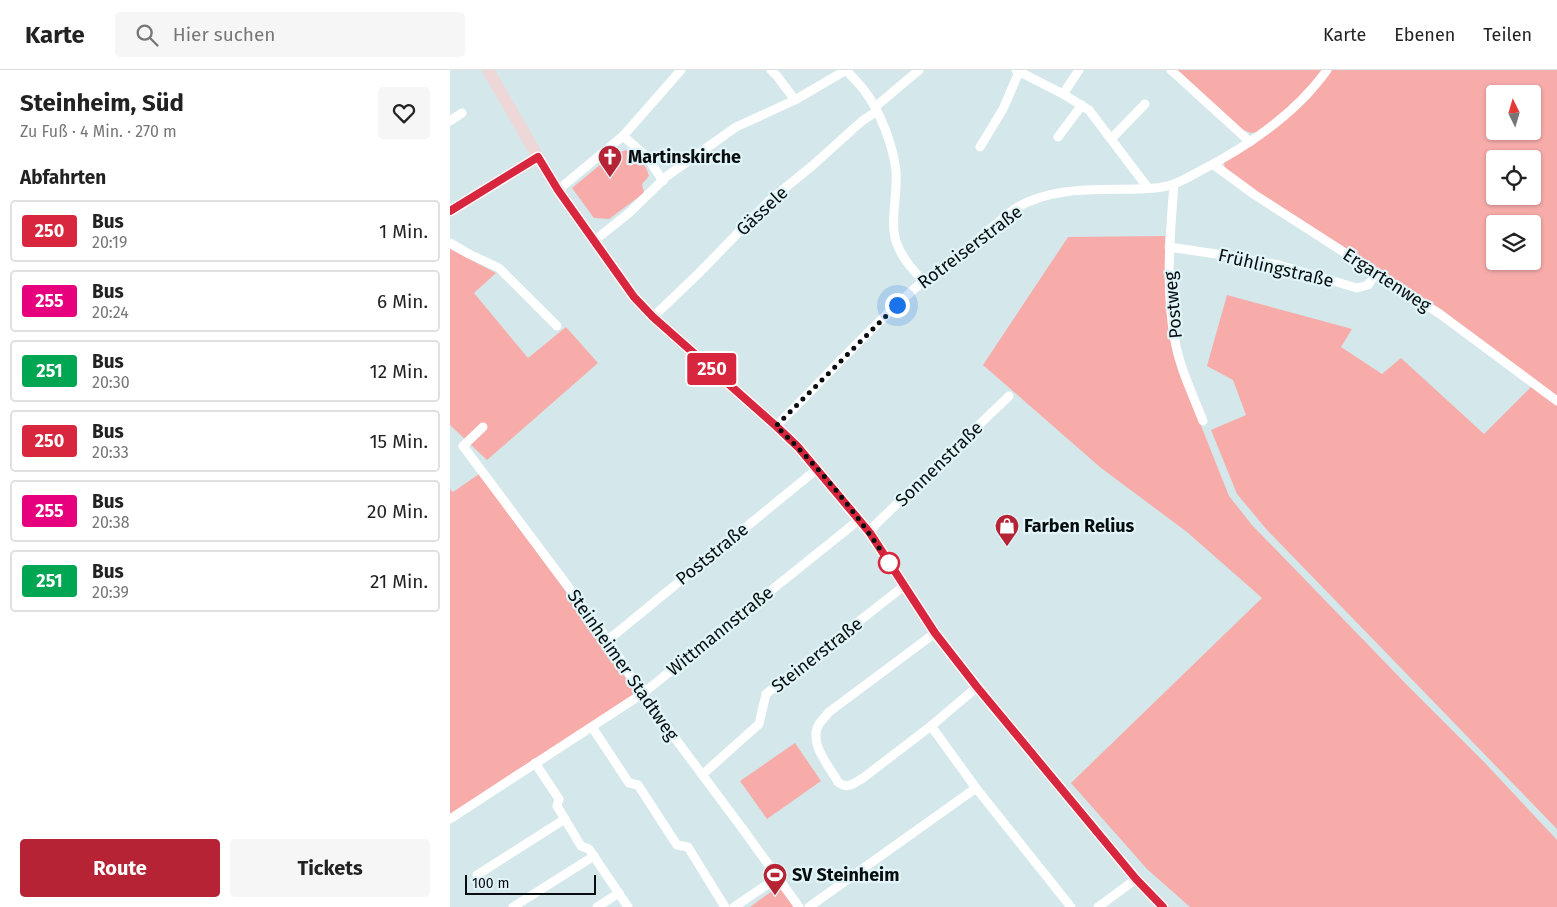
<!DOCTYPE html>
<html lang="de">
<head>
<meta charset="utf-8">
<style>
	:root { --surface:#fff; --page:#f6f6f6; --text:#222; --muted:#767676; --line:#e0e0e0; --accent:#b52335 }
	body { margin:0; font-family:"Fira Sans",sans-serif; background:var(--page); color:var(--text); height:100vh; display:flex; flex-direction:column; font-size:19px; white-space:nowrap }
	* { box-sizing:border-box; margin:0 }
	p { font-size:16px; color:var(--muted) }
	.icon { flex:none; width:28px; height:28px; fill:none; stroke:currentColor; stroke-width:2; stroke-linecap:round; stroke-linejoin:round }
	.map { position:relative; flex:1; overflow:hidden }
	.side { display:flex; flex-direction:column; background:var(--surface); width:450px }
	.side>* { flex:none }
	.badge { padding:0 10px; border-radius:4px; font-size:18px; line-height:32px }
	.needle { width:32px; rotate:355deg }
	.buttons { position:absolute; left:1036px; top:15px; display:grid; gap:10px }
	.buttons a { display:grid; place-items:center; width:55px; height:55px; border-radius:5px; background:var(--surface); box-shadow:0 1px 4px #0004; font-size:25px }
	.scale { position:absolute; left:15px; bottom:12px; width:131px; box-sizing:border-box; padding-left:5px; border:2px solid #080e0f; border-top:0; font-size:14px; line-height:18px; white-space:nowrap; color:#080e0f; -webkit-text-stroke:4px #e1f5f8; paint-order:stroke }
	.you { position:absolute; width:25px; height:25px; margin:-12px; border:4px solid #fff; border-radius:50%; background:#1a73e8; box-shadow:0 0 0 8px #1a73e833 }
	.map>.badge { position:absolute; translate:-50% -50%; box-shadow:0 0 0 2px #fff }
	h2 { padding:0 20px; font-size:19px; line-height:45px }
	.round { display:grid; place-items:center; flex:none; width:52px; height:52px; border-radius:5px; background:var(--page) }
	.summary { display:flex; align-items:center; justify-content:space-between; height:85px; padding:0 20px }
	h1 { font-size:24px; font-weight:700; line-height:38px }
	.cta { display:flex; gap:10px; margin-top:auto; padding:10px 20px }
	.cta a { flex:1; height:58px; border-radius:5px; background:var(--accent); color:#fff; font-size:20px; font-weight:700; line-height:58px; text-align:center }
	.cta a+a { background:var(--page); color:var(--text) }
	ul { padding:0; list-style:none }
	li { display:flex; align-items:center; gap:15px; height:62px; margin:0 10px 8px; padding:0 10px; border:2px solid var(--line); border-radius:5px }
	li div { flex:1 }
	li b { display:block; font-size:19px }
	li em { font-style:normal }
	li .badge { min-width:55px; font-weight:700; text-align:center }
	header { display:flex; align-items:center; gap:30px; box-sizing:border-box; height:70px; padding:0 25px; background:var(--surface); border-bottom:1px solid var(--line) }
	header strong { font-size:24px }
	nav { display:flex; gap:28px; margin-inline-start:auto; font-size:18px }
	.search { width:350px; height:45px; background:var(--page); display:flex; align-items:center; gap:12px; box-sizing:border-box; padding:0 18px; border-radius:5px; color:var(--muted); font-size:19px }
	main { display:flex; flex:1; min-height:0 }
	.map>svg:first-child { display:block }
</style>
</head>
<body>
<header>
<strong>Karte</strong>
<div class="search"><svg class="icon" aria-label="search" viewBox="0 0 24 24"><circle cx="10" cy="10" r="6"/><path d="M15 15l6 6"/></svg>Hier suchen</div>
<nav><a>Karte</a><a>Ebenen</a><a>Teilen</a></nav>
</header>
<main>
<section class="side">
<div class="summary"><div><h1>Steinheim, Süd</h1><p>Zu Fuß · 4 Min. · 270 m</p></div><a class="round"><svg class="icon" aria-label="heart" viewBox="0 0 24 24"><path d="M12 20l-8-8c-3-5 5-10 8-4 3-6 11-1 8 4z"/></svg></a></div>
<h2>Abfahrten</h2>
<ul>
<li><span class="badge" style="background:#d7263d;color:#fff">250</span><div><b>Bus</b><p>20:19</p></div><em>1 Min.</em></li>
<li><span class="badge" style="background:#e6007e;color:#fff">255</span><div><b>Bus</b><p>20:24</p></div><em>6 Min.</em></li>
<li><span class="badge" style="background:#00a651;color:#fff">251</span><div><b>Bus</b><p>20:30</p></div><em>12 Min.</em></li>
<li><span class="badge" style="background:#d7263d;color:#fff">250</span><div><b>Bus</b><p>20:33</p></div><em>15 Min.</em></li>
<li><span class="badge" style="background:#e6007e;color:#fff">255</span><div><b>Bus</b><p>20:38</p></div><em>20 Min.</em></li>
<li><span class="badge" style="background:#00a651;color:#fff">251</span><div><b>Bus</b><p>20:39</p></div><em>21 Min.</em></li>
</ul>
<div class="cta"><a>Route</a><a>Tickets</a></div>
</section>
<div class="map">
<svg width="1107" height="837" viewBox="0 0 1107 837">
	<rect width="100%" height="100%" fill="#d4e7ea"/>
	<!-- green -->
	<g fill="#f7acaa" fill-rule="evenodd">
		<path d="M726 0H874L863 13 830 45 807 62 801 63 791 59Z"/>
		<path d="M882 0H1107V329L809 124 776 100 774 94V92L845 42 860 28ZM1045 24H1082V61H1045ZM1045 89H1082V126H1045ZM1045 154H1082V191H1045Z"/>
		<path d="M176 80C188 86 195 92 199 106L192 114 194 123 159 149 144 148 122 118 162 85Z"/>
		<path d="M715 166 716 219 744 338 779 426 802 455 957 615 1035 693 1107 770V837H740L697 799 621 713 812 528 737 462 651 398 533 295 618 167Z"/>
		<path d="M0 179 46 203 24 223 78 288 116 257 148 293 37 390 0 355Z"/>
		<path d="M777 225 902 259 891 277 932 304 951 288 1034 364 1082 316 1107 334V759L817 460 787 424 761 360 796 345 783 310 757 296Z"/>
		<path d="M29 404 139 553 183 619 184 624 0 745V419L3 422Z"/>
		<path d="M345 673 371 711 317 749 290 711Z"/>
		<path d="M329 816 344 837H300Z"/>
	</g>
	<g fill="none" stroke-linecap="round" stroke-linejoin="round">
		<!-- street -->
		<g stroke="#fff" stroke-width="9">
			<path d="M321 0 327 6 345 30"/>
			<path d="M396 0C402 7 409 13 414 20 430 41 443 75 446 101 448 122 439 156 447 174 452 188 463 200 473 211"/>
			<path d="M566 0 613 24 639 40 698 118"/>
			<path d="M721 0 800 72"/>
			<path d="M613 24 629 0"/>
			<path d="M425 37 469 0"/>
			<path d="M0 51 12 43"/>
			<path d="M173 66 197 87 213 111"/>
			<path d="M608 67 632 35"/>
			<path d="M661 69 695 34"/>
			<path d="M530 77 553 39 569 2"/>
			<path d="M764 95 805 125 990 244 1107 331"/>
			<path d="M724 114C720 166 715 219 725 271 730 299 743 325 753 351"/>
			<path d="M108 120 173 66 231 0"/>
			<path d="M145 170 179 143 217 106 286 57 345 30 396 0"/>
			<path d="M0 173 19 184 49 198 107 256"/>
			<path d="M719 177 773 185 829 195 907 218 918 215 926 203"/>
			<path d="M203 247 249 203 319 131 362 96 412 51 427 41"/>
			<path d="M326 356C375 308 420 257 471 213 477 208 485 206 491 201 512 185 530 166 551 150 556 146 561 141 566 138 608 113 660 122 706 118 722 117 735 109 748 102 797 77 845 45 877 0"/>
			<path d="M33 357 13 376 158 570 192 624 292 758 349 837"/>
			<path d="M420 463 425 455 559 326"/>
			<path d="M485 563 379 642C376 646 372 650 369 654 358 673 379 696 388 712 397 720 404 713 413 708L481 656 527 617"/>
			<path d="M158 570 367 399"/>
			<path d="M481 656 526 718 621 837"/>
			<path d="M142 657 179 713 188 715 227 775 238 777 275 837"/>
			<path d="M85 693 109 729 107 736 131 776 139 779 178 837"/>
			<path d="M252 705 309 654 316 624 454 516"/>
			<path d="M0 749 192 624 410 449"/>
			<path d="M27 805 115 749"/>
			<path d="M63 837 144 786"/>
			<path d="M147 837 169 823"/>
			<path d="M284 837 327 808"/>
			<path d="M359 837 526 718"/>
			<path d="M648 837 686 809"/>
		</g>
		<!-- secondary -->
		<g stroke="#eed7d7" stroke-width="12">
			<path d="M38 0 88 87 108 120 184 227 203 247 326 356 348 377 367 399 420 463 485 563 527 617 686 809 713 837"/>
			<path d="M0 141 88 87"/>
		</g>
	</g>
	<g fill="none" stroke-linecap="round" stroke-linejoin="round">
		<defs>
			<path id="line" d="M0 141 88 87 108 120 184 227 203 247 326 356 348 377 420 463 485 563 527 617 686 809 713 837"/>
		</defs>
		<!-- line casing -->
		<use href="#line" stroke="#fff" stroke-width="11"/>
		<!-- line -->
		<use href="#line" stroke="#d7263d" stroke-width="8"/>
		<!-- walk -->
		<path stroke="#080e0f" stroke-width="5" stroke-dasharray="0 9" d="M439 493C407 443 369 397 326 356L447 235"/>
	</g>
	<!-- icons -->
	<defs>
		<symbol id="church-pin" viewBox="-11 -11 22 30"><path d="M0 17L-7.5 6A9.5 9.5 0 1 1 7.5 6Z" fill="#b52335" stroke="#e1f5f8"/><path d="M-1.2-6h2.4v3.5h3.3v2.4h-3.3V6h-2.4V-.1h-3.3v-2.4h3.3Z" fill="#fff"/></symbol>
		<symbol id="shop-pin" viewBox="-11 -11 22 30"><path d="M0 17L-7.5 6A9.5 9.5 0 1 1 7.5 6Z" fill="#b52335" stroke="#e1f5f8"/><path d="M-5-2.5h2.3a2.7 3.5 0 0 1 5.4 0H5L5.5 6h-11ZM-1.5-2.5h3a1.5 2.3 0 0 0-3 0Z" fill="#fff"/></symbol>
		<symbol id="stadium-pin" viewBox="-11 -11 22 30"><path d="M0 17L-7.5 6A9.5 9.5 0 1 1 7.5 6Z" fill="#b52335" stroke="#e1f5f8"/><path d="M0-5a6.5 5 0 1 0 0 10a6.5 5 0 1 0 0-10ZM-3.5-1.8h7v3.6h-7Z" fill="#fff"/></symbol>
	</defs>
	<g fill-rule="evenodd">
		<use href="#church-pin" x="146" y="73" width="28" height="38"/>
		<use href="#shop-pin" x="543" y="442" width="28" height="38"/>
		<use href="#stadium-pin" x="311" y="791" width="28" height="38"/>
	</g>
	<!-- markers -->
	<circle fill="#fff" stroke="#d7263d" stroke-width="2.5" cx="439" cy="493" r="10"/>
	<g text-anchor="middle" stroke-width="4.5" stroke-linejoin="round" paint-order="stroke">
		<!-- poi labels -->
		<g font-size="18" font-weight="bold" fill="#080e0f" stroke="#e1f5f8" text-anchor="start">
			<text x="178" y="93">Martinskirche</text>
			<text x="574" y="462">Farben Relius</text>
			<text x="342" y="811">SV Steinheim</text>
		</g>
		<!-- street labels -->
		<g font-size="18" fill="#080e0f" stroke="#e1f5f8">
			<text transform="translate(312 141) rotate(-43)" y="6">Gässele</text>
			<text transform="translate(520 177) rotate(-37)" y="6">Rotreiserstraße</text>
			<text transform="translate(826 198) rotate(13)" y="6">Frühlingstraße</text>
			<text transform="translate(937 210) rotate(33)" y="6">Ergartenweg</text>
			<text transform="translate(723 235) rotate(-95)" y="6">Postweg</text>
			<text transform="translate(489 394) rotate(-44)" y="6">Sonnenstraße</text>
			<text transform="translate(262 484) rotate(-39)" y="6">Poststraße</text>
			<text transform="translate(270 561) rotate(-39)" y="6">Wittmannstraße</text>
			<text transform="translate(367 585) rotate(-38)" y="6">Steinerstraße</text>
			<text transform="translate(173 595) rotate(55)" y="6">Steinheimer Stadtweg</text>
		</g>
	</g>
</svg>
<div class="buttons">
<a><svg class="needle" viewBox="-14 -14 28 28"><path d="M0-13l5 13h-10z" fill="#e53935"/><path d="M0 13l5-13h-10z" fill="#767676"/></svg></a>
<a><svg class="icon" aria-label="locate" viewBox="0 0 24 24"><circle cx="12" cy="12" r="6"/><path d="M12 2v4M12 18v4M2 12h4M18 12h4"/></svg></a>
<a><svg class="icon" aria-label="layers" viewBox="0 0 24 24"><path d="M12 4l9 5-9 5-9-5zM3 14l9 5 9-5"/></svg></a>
</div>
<div class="scale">100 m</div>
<div class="you" style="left:447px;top:235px"></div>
<b class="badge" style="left:262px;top:299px;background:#d7263d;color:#fff">250</b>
</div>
</main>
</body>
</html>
